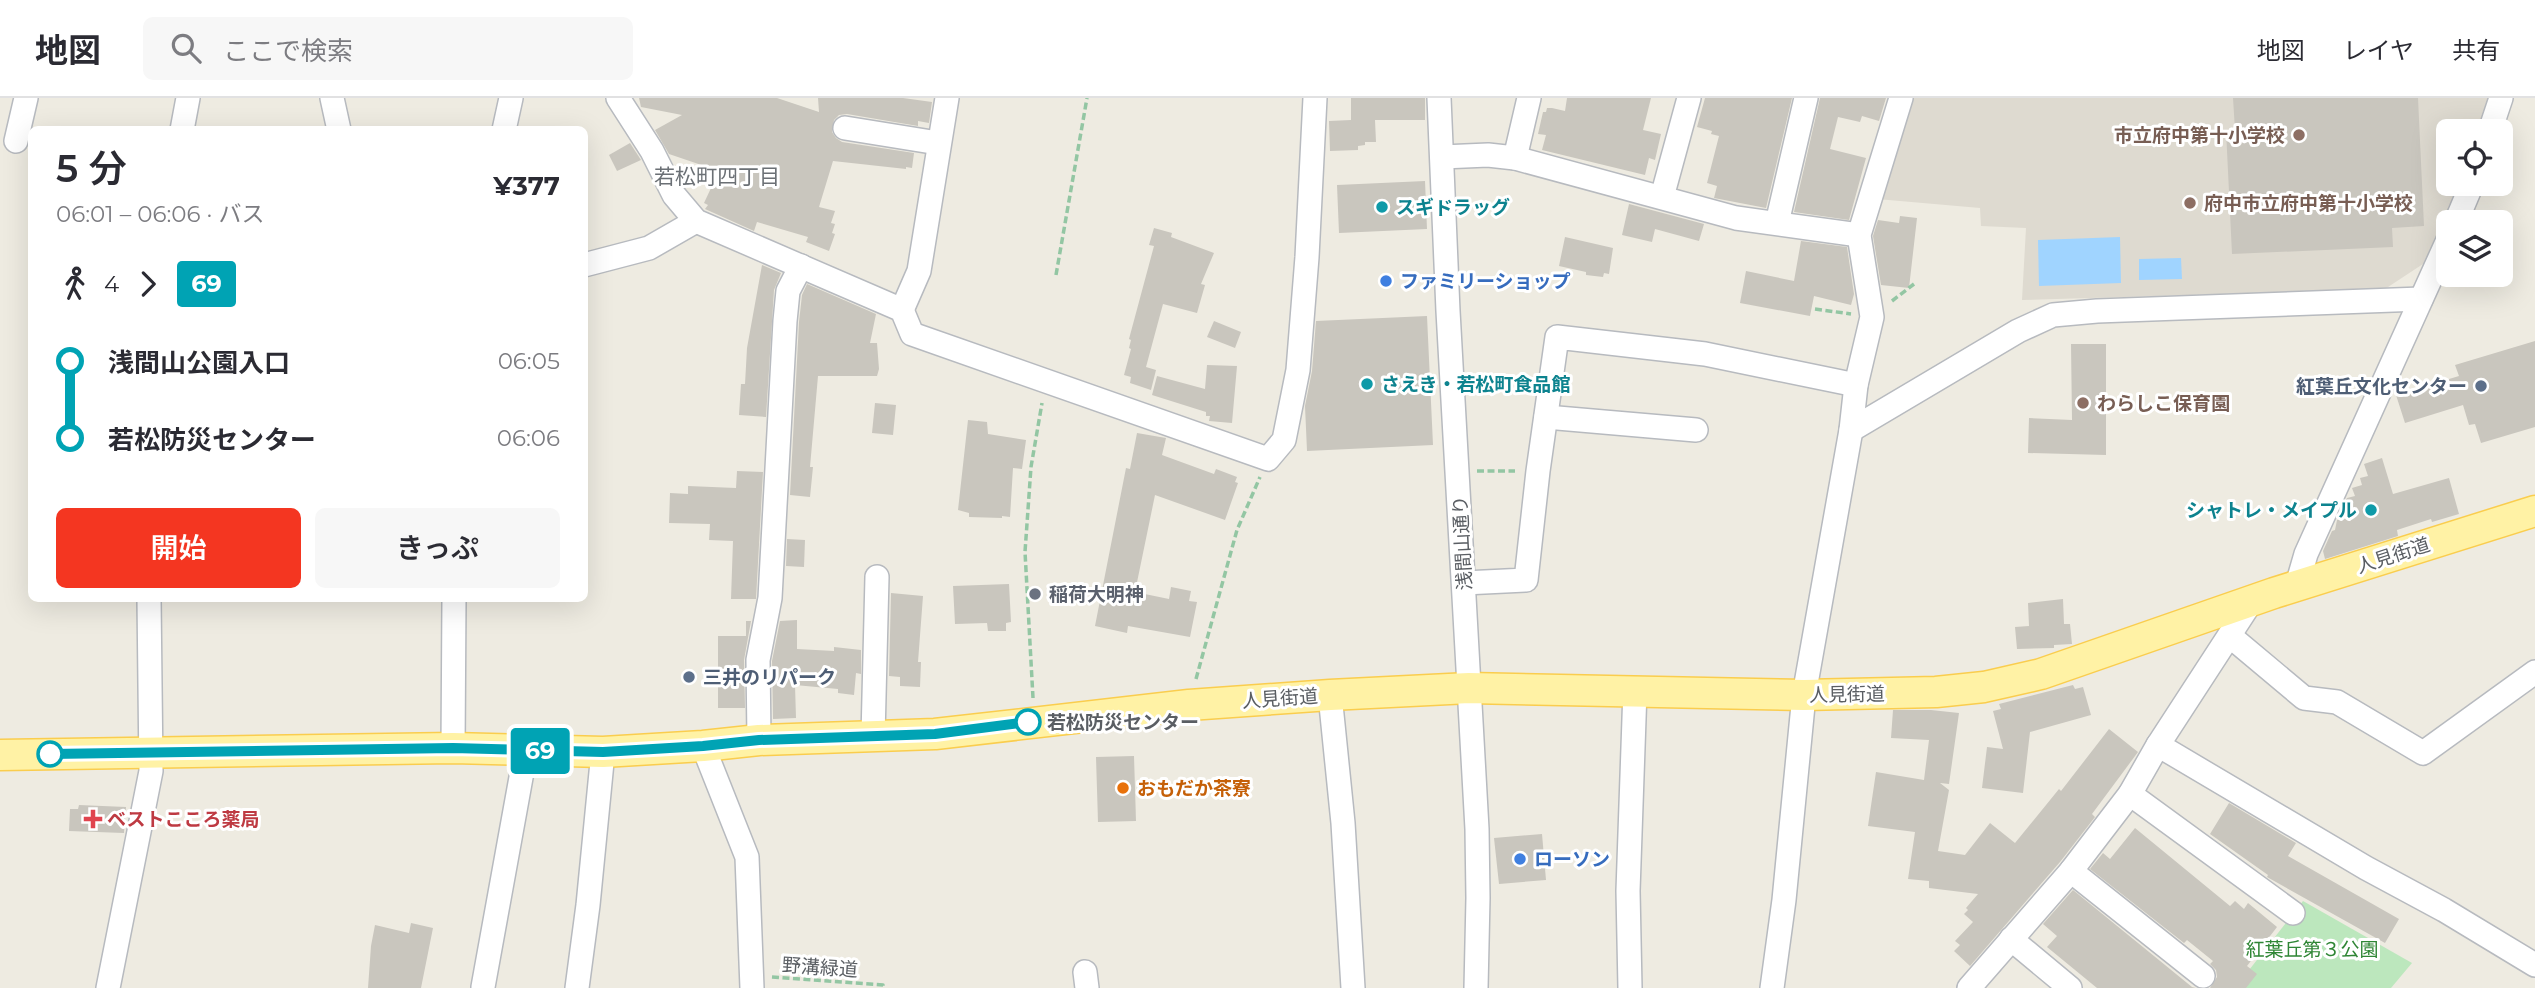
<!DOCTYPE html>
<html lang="ja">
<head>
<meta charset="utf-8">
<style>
	:root { --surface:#fff; --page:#f7f7f7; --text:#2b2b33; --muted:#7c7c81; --line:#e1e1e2; --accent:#f43621 }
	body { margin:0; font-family:Montserrat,"Noto Sans JP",sans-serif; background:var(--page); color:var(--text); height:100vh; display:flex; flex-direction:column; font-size:26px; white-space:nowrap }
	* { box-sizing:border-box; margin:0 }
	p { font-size:23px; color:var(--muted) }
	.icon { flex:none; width:38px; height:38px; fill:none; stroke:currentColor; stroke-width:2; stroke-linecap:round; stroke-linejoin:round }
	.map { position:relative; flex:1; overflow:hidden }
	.details { position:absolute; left:28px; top:28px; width:560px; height:476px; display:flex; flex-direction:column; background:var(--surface); border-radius:10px; box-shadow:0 7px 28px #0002 }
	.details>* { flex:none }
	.badge { padding:0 14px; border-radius:5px; font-size:24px; line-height:46px }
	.fabs { position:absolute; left:2436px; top:21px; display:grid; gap:14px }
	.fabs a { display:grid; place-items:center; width:77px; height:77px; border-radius:10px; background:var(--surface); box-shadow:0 7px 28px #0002; font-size:35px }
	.map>.badge { position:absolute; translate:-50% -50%; box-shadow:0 0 0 4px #fff }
	.legs { display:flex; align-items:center; gap:10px; height:77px; padding:0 28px; font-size:23px }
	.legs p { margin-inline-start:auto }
	.headline { display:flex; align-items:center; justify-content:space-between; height:119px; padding:0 28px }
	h1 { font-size:38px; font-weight:600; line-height:52px }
	.primary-button { display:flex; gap:14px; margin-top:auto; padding:14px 28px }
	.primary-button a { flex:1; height:80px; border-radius:10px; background:var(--accent); color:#fff; font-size:28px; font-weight:600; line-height:80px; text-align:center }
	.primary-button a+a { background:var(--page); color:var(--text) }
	ul { padding:0 28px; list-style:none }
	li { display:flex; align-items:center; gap:24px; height:77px; font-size:26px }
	li i { display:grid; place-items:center; width:10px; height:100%; margin:0 9px; background:currentColor }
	li i::after { content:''; width:18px; height:18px; margin:-9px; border:5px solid; border-radius:50%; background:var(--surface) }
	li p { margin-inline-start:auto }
	li:first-child i { background:linear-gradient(#0000 50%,currentColor 0) }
	li:last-child i { background:linear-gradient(currentColor 50%,#0000 0) }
	header { display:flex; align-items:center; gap:42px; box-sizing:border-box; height:98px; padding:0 35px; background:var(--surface); border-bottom:2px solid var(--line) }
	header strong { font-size:33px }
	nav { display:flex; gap:38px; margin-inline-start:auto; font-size:24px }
	.search { width:490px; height:63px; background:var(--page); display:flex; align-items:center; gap:18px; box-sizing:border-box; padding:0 24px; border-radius:10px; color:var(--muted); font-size:26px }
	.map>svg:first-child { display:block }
</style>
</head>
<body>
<header>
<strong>地図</strong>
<div class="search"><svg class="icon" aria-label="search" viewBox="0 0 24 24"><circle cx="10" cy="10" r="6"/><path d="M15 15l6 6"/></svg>ここで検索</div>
<nav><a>地図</a><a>レイヤ</a><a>共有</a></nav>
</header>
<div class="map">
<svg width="2535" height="890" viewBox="0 0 2535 890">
	<rect width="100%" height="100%" fill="#eeebe1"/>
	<!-- education -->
	<path fill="#dedad0" d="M1909 0H2490L2478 33H2448V86H2460L2426 164 2385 191 2022 202 2026 130 1981 128 1980 110 1877 101Z"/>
	<!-- green -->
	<path fill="#bce7bd" d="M2303 803 2412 865 2391 890H2235Z"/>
	<!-- water -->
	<g fill="#a0d4ff">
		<path d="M2120 139 2121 185 2039 188 2038 142Z"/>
		<path d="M2181 160 2182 181 2139 182V161Z"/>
	</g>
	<!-- building -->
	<g fill="#c9c6be">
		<path d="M639 0H777L819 14 818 0H903L932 4 929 25 918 23V28L847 16 839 17 834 22 832 34 836 40 842 44 914 55 912 70 906 69V71L833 63 819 109 835 113 831 125 835 126 832 135 835 136 829 153 806 144 808 139 757 124 754 133 705 111 708 107 704 105 719 73 669 56 655 32 682 17 641 9Z"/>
		<path d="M1351 0H1425V22H1375L1376 44H1365V47L1358 48V52L1330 53 1329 23 1351 22Z"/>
		<path d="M1567 0H1651L1643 32 1661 36 1655 62 1649 60 1645 77 1542 52 1546 37 1538 36 1543 14H1546L1547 10H1552L1565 13Z"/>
		<path d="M1705 0H1792L1766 110 1714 100 1717 88 1707 85 1719 38 1711 36 1712 33 1697 29Z"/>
		<path d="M1820 0H1886L1879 23 1862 18 1860 24 1838 19 1830 51 1866 60 1849 122 1794 114Z"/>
		<path d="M2233 0H2418L2424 128 2392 130 2393 149 2232 156 2226 32H2235Z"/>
		<path d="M630 45 641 62 617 73 609 57Z"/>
		<path d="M1425 83 1427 131 1339 135 1337 87Z"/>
		<path d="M1629 106 1704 126 1699 143 1655 131 1652 144 1622 137Z"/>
		<path d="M1900 118 1917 120 1909 190 1881 187 1873 138 1878 122 1899 125Z"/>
		<path d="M1154 130 1172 135 1171 139 1214 155 1201 186 1205 187 1197 215 1163 206 1146 269 1156 272 1151 292 1130 285 1131 279 1124 277 1131 251 1129 250 1131 242 1129 241 1154 148 1149 147Z"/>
		<path d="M1565 139 1613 150 1609 176 1604 175 1603 179 1586 177V174L1559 168Z"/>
		<path d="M1801 143 1847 149 1854 196 1851 207 1814 198 1810 218 1740 205 1746 173 1794 183Z"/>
		<path d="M762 167 781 175 774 192 766 319 739 317 741 286H745L747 250Z"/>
		<path d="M807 186 876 216 870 245H877L879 271 877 278H818L810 369H813L810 399 790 397 799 224 802 197Z"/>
		<path d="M1427 218 1433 347 1307 353 1305 308 1312 273 1316 223Z"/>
		<path d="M1214 223 1241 234 1235 250 1207 239Z"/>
		<path d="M2535 243V329L2481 345 2475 326 2469 327 2463 307 2405 325 2396 297 2459 278 2455 267Z"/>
		<path d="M2071 246H2106V357L2028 355 2029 320 2072 322Z"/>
		<path d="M1207 267 1237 268 1232 325 1209 323 1210 318H1206V314L1152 297 1157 278 1205 291Z"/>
		<path d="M875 305 896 307 893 337 872 335Z"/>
		<path d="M968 322 987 324 988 336 1026 342 1022 371 1013 370 1010 419 1002 418V420L969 419V415L958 412Z"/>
		<path d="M1137 335 1166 340 1162 357 1214 376 1216 371 1237 379 1235 384 1238 385 1225 422 1155 397 1135 494 1169 501 1171 489 1191 493 1189 503 1197 504 1190 539 1128 528 1127 535 1095 528 1126 370 1130 371Z"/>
		<path d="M2382 360 2393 396 2449 380 2459 416 2432 424 2431 421 2397 432 2398 438 2325 461 2323 453 2332 433 2335 432 2337 422 2342 421 2341 413 2346 411 2344 405 2347 400 2355 398 2352 390 2362 387 2360 380 2368 378 2364 366Z"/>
		<path d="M737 373 763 374 756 501H731L733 443 709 442 710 426 669 425 670 395 688 396V388L736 390Z"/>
		<path d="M787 441 805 442 804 469 786 468Z"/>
		<path d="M1009 486 1011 524 1006 525V533H988L987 525 955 526 953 488Z"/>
		<path d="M891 495 923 498 918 564H921L920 589 900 588V579L889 578Z"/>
		<path d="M2063 501 2064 526H2070L2072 546 2054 547V550L2017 551 2015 529 2029 528 2028 505Z"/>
		<path d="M797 522V551L834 553V549L861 552V576L856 575 854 597 838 595V591L795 587 796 620 773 621 772 563 780 523Z"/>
		<path d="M746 523H751L744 562 745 610H718V538H746Z"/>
		<path d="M2073 587 2075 591 2083 589 2091 617 2030 634 2023 695 1982 690 1987 649 2003 651 1993 613 2001 611 1999 606Z"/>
		<path d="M1893 612H1931L1959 615 1949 686 1940 685 1949 692 1938 753 1965 757 1990 725 2015 745 2059 691 2061 693 2109 631 2138 654 2092 716 2095 719 2060 764 1970 868 1954 853 1960 847 1955 843 1973 824 1964 816 1968 812 1966 810 1978 796 1929 790V783L1908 781 1915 734 1868 728 1876 674 1924 682 1929 642 1891 640Z"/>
		<path d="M1134 658 1136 723 1098 724 1096 659Z"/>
		<path d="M2229 705 2296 745 2288 758 2399 821 2385 845 2267 779 2268 777 2210 736Z"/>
		<path d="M79 707 126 709 124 735 69 733 70 711H78Z"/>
		<path d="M2135 730 2230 808 2235 803 2244 811 2248 805 2277 829 2247 868 2257 876 2246 890H2210L2217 879 2216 872 2210 866 2213 863 2187 842 2184 845 2090 771 2103 755 2110 761Z"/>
		<path d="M1542 736 1546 782 1499 786 1494 740Z"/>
		<path d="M2073 792 2192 889 2196 890H2097L2047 849 2057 838 2043 826Z"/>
		<path d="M411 825 433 830 421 890H368L371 848 375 827 409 835Z"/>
	</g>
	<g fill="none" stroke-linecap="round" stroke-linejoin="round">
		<defs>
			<g id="minor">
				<path d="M332 0 339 32"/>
				<path d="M618 0 652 53 674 97 696 123 902 212 912 236 1268 361 1284 342 1298 272 1307 159 1315 0"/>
				<path d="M1439 0 1448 213 1477 731 1478 800 1476 890"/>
				<path d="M845 30 938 45"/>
				<path d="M182 32 188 0"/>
				<path d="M504 32 511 0"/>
				<path d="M2490 33 2501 0"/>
				<path d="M16 43 26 0"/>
				<path d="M1442 59 1488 57 1515 60 1736 120 1859 137"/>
				<path d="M1515 60 1529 0"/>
				<path d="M1662 99 1689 0"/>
				<path d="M2456 124 2472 86"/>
				<path d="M1777 125 1806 0"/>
				<path d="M584 167 649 150 696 123"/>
				<path d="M902 212 919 173 947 0"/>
				<path d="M1546 319 1696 332"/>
				<path d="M1851 332 2018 233 2053 217 2097 213 2421 201"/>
				<path d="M1464 485 1526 482 1538 373 1557 239 1705 256 1856 287"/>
				<path d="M2297 487 2306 456 2448 142"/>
				<path d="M2230 538 2304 600 2337 604 2423 655 2535 574"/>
				<path d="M1330 597 1343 725 1353 890"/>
				<path d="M873 638 877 479"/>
				<path d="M759 642 758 562 770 500 785 223 788 193 801 168"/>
				<path d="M2158 647 2366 770 2444 812 2535 867"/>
				<path d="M703 648 747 759 752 890"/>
				<path d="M453 650 454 500"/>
				<path d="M2130 696 2293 815"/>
				<path d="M2071 773 2203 878"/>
				<path d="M2011 841 2070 890"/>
				<path d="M1085 874 1087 890"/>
				<path d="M483 889 526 652"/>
				<path d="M108 890 151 673 149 500"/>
				<path d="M577 890 588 807 603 654"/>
				<path d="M1630 890 1628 793 1635 592"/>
				<path d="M1772 890 1784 802 1804 597 1851 332 1856 287 1872 219 1859 137 1901 0"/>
				<path d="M1969 890 2071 773 2130 696 2158 647 2251 504"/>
			</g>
			<path id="major" d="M0 657 453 650 603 654 703 648 759 642 935 636 1189 607 1330 597 1469 590 1804 597 1936 594 1984 589 2041 576 2274 495 2535 413"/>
		</defs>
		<!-- minor casing -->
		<use href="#minor" stroke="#b7babf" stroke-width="26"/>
		<!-- major casing -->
		<use href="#major" stroke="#facd4e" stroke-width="33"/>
		<!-- path -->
		<g stroke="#93c6a3" stroke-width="3.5" stroke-dasharray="7 3.5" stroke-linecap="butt">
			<path d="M1056 177 1087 0"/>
			<path d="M1892 203 1914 186"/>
			<path d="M1815 211 1851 216"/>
			<path d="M1477 373H1515"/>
			<path d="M1196 581 1237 432 1260 379"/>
			<path d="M1033 600 1025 454 1031 369 1042 305"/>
			<path d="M772 879 883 887V890"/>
		</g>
		<!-- minor -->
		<use href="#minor" stroke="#fff" stroke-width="23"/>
		<!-- major -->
		<use href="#major" stroke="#fff2a5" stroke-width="30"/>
	</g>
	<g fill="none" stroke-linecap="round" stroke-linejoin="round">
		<defs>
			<path id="line-1" d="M50 656 453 650 603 654 703 648 759 642 935 636 1028 624"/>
		</defs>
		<!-- line-1 casing -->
		<use href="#line-1" stroke="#fff" stroke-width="16"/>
		<!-- line-1 -->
		<use href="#line-1" stroke="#00a3b4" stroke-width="10"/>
	</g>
	<!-- markers -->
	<g fill="#8d6e63" stroke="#fff" stroke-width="2.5">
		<circle cx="2299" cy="37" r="7"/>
		<circle cx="2190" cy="105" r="7"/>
		<circle cx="2083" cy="305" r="7"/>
	</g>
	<g fill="#0f9aa8" stroke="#fff" stroke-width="2.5">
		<circle cx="1382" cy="109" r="7"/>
		<circle cx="1367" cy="286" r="7"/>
		<circle cx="2371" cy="412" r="7"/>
	</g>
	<g fill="#3f7fe0" stroke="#fff" stroke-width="2.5">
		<circle cx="1386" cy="183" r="7"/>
		<circle cx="1520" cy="761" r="7"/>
	</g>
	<g fill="#5c6f8a" stroke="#fff" stroke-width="2.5">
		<circle cx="2481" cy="288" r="7"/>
		<circle cx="689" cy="579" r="7"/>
	</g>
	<circle fill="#6b7280" stroke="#fff" stroke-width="2.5" cx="1035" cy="496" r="7"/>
	<g fill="#fff" stroke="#00a3b4" stroke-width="3.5">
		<circle cx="1028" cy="624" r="12"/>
		<circle cx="50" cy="656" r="12"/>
	</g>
	<circle fill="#e8710a" stroke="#fff" stroke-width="2.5" cx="1123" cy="690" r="7"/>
	<path fill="#e0444e" stroke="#fff" stroke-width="2.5" d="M89.5 710.5h7v7h7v7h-7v7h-7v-7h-7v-7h7z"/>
	<g text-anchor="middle" stroke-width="6" stroke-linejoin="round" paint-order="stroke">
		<!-- education labels -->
		<g font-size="19" font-weight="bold" fill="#785e54" stroke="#fff" text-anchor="start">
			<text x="2285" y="44" text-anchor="end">市立府中第十小学校</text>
			<text x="2204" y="112">府中市立府中第十小学校</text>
			<text x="2097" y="312">わらしこ保育園</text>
		</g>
		<!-- culture labels -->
		<g font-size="19" font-weight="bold" fill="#0d838f" stroke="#fff" text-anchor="start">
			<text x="1396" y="116">スギドラッグ</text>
			<text x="1381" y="293">さえき・若松町食品館</text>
			<text x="2357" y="419" text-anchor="end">シャトレ・メイプル</text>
		</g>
		<!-- shop labels -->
		<g font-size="19" font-weight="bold" fill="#366cbe" stroke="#fff" text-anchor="start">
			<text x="1400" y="190">ファミリーショップ</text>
			<text x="1534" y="768">ローソン</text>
		</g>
		<!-- service labels -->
		<g font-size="19" font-weight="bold" fill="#4e5e75" stroke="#fff" text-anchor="end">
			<text x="2467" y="295">紅葉丘文化センター</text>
			<text x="703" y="586" text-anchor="start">三井のリパーク</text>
		</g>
		<!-- street labels -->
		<g font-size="19" fill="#5a5e63" stroke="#fff">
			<text transform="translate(1462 445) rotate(-93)" y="7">浅間山通り</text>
			<text transform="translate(2393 457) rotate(-18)" y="7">人見街道</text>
			<text transform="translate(1847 596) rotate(-1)" y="7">人見街道</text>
			<text transform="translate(1280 600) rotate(-4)" y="7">人見街道</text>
			<text transform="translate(820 869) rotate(4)" y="7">野溝緑道</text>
		</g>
		<!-- worship labels -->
		<g font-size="19" font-weight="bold" fill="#5b616d" stroke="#fff" text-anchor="start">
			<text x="1049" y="503">稲荷大明神</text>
		</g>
		<!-- stop labels -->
		<g font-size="19" font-weight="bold" fill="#5a5e63" stroke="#fff" text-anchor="start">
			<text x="1047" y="631">若松防災センター</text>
		</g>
		<!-- food labels -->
		<g font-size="19" font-weight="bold" fill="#c56008" stroke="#fff" text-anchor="start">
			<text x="1137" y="697">おもだか茶寮</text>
		</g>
		<!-- health labels -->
		<g font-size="19" font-weight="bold" fill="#be3a42" stroke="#fff" text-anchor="start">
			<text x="107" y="728">ベストこころ薬局</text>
		</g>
		<!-- park labels -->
		<g font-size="19" fill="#2f8635" stroke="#fff">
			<text x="2312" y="858">紅葉丘第３公園</text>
		</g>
		<!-- neighbourhood labels -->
		<g font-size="21" fill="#6b7075" stroke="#fff">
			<text x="717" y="86">若松町四丁目</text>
		</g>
	</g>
</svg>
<div class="fabs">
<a><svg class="icon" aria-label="locate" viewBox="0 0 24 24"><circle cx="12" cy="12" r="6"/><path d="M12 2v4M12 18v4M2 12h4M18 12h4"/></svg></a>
<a><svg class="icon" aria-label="layers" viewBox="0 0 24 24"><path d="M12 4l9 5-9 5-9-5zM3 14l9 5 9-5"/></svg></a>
</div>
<b class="badge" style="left:540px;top:653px;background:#00a3b4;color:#fff">69</b>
<section class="details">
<div class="headline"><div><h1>5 分</h1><p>06:01 – 06:06 · バス</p></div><b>¥377</b></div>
<div class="legs"><svg class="icon" aria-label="walk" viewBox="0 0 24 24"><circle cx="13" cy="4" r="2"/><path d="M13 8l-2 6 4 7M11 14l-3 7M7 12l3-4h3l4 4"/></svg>4<svg class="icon" aria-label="forward" viewBox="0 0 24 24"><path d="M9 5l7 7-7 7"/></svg><b class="badge" style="background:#00a3b4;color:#fff">69</b></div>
<ul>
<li><i style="color:#00a3b4"></i><b>浅間山公園入口</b><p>06:05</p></li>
<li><i style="color:#00a3b4"></i><b>若松防災センター</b><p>06:06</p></li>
</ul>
<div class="primary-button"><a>開始</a><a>きっぷ</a></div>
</section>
</div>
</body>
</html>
